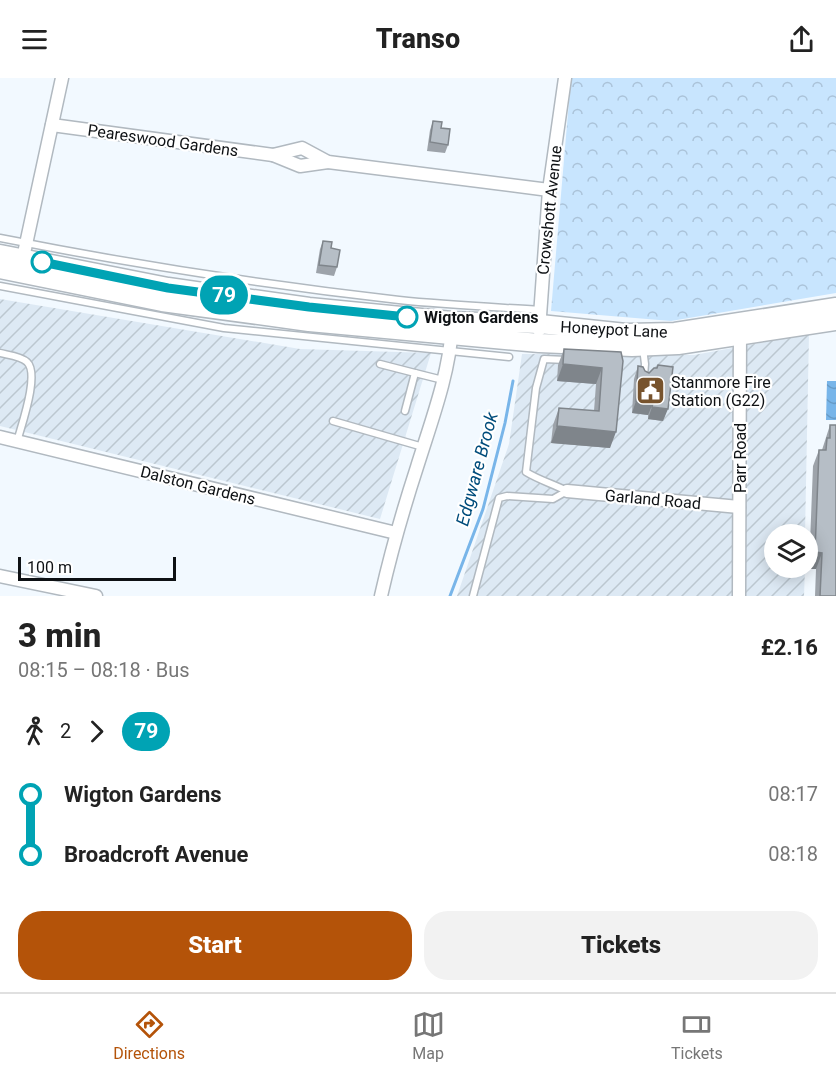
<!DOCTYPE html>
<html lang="en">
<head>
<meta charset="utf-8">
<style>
	:root { --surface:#fff; --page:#f2f2f2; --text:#222; --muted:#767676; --line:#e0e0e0; --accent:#b45309 }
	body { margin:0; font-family:Roboto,sans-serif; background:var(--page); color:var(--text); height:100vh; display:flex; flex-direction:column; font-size:22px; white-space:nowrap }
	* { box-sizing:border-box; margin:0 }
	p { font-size:20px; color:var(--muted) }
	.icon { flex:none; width:33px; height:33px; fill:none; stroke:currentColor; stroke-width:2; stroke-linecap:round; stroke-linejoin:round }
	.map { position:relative; height:518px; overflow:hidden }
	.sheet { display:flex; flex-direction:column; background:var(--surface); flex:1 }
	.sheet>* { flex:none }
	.badge { padding:0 12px; border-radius:20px; font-size:21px; line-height:39px }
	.buttons { position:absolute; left:764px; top:446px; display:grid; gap:12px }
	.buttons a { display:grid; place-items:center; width:54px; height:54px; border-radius:50%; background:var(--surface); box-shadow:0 3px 15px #0003; font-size:30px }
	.scale { position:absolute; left:18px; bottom:15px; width:158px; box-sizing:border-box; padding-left:6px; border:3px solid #0e1114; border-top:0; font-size:16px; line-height:21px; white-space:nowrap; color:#0e1114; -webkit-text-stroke:4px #fff; paint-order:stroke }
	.map>.badge { position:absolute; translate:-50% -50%; box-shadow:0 0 0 3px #fff }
	.legs { display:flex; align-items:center; gap:9px; height:66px; padding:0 18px; font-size:20px }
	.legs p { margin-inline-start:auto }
	.headline { display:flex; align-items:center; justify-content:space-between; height:102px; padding:0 18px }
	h1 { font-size:33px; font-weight:800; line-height:45px }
	.cta { display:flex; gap:12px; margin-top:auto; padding:12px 18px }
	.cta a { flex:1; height:69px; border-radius:24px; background:var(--accent); color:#fff; font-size:24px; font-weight:800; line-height:69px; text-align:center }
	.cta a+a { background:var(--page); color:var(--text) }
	ul { padding:0 18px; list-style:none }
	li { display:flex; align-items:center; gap:21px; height:60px; font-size:22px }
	li i { display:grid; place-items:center; width:9px; height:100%; margin:0 8px; background:currentColor }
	li i::after { content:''; width:15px; height:15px; margin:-8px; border:4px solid; border-radius:50%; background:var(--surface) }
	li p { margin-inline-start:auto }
	li:first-child i { background:linear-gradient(#0000 50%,currentColor 0) }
	li:last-child i { background:linear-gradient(currentColor 50%,#0000 0) }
	header { display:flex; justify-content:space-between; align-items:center; height:78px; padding:0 18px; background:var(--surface); font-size:27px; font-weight:800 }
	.menu { display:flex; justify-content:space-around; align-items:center; height:84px; border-top:2px solid var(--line); background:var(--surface); font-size:16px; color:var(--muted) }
	.menu a { display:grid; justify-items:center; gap:3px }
	.menu .on { color:var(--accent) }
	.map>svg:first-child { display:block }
</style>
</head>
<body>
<header><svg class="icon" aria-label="menu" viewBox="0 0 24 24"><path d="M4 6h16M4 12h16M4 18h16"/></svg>Transo<svg class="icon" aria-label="share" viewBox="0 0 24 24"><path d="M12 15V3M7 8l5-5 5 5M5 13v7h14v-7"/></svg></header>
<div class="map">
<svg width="836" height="518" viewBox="0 0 836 518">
	<defs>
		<pattern id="industrial-furrows" width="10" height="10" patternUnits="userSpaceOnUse" patternTransform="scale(1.5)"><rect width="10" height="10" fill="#dde9f4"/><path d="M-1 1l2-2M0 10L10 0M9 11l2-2" fill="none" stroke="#bcc7d0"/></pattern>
		<pattern id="forest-crowns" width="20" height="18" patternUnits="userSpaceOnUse" patternTransform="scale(1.5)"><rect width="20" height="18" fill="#c8e5fe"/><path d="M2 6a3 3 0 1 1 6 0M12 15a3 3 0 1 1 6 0" fill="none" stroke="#abc3d9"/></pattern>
		<pattern id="water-waves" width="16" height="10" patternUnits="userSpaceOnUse" patternTransform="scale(1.5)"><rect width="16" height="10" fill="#78b5e9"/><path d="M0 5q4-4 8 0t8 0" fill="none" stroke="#679bc7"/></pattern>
	</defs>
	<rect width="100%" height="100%" fill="#f2f9ff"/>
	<!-- industrial -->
	<g fill="url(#industrial-furrows)">
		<path d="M0 221 300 271 431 275 380 441 0 348Z"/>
		<path d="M809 256 805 456H774V489H805L804 518H457L509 366 522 276 694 277Z"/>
	</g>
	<!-- forest -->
	<path fill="url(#forest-crowns)" d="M571 0H836V215L671 243 551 233Z"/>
	<!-- water -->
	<path fill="url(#water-waves)" d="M827 303H836V342H826Z"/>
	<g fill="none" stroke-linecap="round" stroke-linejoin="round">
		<!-- stream -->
		<path stroke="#78b5e9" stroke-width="3" d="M450 518 483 431 505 345 513 303"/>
		<defs>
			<g id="lane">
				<path d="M0 160C132 186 266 207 399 222 446 227 493 229 540 232"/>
				<path d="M0 208 224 250 509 279"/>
				<path d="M643 270 645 286 644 298"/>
				<path d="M0 275C8 277 21 278 27 284 40 296 21 348 17 364"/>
				<path d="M566 282 544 281 536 310 526 394C539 402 553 406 567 413"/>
				<path d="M380 286 415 295"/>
				<path d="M405 333 415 295 443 302"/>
				<path d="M333 343 423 369"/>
				<path d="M473 518 499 420 507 418 553 421 567 413"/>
			</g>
			<g id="street">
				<path d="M52 47 273 77 302 70 328 84 549 112"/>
				<path d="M273 77 300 88 328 84"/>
				<path d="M23 180 62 0"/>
				<path d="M539 252 549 112 565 0"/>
				<path d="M0 359 396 455"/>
				<path d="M567 413 739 429"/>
				<path d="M0 498 96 518"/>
				<path d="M381 518C391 474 403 432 417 389 431 344 449 297 452 250"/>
				<path d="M739 518 740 252"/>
			</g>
			<g id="primary">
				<path d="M0 176 168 209 309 229 452 243 540 246 626 255 675 254 836 229"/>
				<path d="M0 191 162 224 309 244 539 265 632 269 678 267 836 243"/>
			</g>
		</defs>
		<!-- lane casing -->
		<use href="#lane" stroke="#b1b9c0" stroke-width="9"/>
		<!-- street casing -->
		<use href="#street" stroke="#b1b9c0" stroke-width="15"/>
		<!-- primary casing -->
		<use href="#primary" stroke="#b1b9c0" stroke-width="21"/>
		<!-- lane -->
		<use href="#lane" stroke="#fff" stroke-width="6"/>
		<!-- street -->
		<use href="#street" stroke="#fff" stroke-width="12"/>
		<!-- primary -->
		<use href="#primary" stroke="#fff" stroke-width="18"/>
	</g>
	<!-- wall -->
	<g fill="#9da3aa">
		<path d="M433 43 441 50 448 67 445 75 427 73 430 52Z"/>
		<path d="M323 163 331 170 337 189 334 198 316 195 320 171Z"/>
		<path d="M564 271 621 274 610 370 551 365 553 347 559 330 594 333 596 306 557 303 558 287Z"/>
		<path d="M658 287 663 343 648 341V337L632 335 634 301 638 288 645 293 649 295 656 290Z"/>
		<path d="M830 347 836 518H815L816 491H809L813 388 819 372H822Z"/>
	</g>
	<!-- shaded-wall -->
	<g fill="#7f858b">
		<path d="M563 286 602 290 596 306 557 303Z"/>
		<path d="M636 323 653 325 648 337 632 335Z"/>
		<path d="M652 329 668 331 663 343 648 341Z"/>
		<path d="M557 348 616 354 610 370 551 365Z"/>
		<path d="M815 474 822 475 816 491H809Z"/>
	</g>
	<!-- building -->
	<g fill="#b6bec6" stroke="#7f858b" stroke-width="1.5">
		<path d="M433 43 442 44 441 50 450 51 448 67 430 64Z"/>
		<path d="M323 163 332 164 331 170 340 172 337 189 319 187Z"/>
		<path d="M564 271 621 274 623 283 616 354 557 348 559 330 599 333 602 290 563 286Z"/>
		<path d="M658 287 673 289 668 331 652 329 653 325 636 323 638 288 643 289 645 293 649 295 654 290H657Z"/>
		<path d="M830 347H836V518H820L822 475 815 474 819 372H826L827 360H830Z"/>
	</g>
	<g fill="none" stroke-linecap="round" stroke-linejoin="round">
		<defs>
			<path id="line-1" d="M42 184 168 210 309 229 407 239"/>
		</defs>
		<!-- line-1 casing -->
		<use href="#line-1" stroke="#fff" stroke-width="14"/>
		<!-- line-1 -->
		<use href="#line-1" stroke="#00a3b4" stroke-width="9"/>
	</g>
	<!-- icons -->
	<defs>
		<symbol id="civic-square" viewBox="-11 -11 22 22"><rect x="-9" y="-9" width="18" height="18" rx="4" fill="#77532d" stroke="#fff"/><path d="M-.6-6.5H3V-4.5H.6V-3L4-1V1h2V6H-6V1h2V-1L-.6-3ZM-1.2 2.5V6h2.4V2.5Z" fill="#fff"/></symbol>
	</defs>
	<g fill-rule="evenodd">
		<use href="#civic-square" x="634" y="296" width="33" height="33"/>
	</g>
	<!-- markers -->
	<g fill="#fff" stroke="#00a3b4" stroke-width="3">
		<circle cx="42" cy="184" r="10"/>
		<circle cx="407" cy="239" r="10"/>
	</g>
	<g text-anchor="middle" stroke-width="4.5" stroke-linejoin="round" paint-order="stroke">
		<!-- street labels -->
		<g font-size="16" fill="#0e1114" stroke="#fff">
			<text transform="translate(163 62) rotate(8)" y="6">Peareswood Gardens</text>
			<text transform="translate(549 132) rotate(-84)" y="6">Crowshott Avenue</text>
			<text transform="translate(614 251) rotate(3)" y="6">Honeypot Lane</text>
			<text transform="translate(740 380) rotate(-90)" y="6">Parr Road</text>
			<text transform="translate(198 407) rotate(14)" y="6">Dalston Gardens</text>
			<text transform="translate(653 421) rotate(5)" y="6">Garland Road</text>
		</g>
		<!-- stop labels -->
		<g font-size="16" font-weight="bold" fill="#0e1114" stroke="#fff" text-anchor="start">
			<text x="424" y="245">Wigton Gardens</text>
		</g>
		<!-- poi labels -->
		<g font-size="16" fill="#0e1114" stroke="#fff" text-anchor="start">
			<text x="671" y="310">Stanmore Fire<tspan x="671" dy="18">Station (G22)</tspan></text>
		</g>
		<!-- water labels -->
		<g font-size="18" font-style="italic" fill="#004c7b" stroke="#fff">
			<text transform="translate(477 391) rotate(-75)" y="6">Edgware Brook</text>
		</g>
	</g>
</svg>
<div class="buttons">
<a><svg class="icon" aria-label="layers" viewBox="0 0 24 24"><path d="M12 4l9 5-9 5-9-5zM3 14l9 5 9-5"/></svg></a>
</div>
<div class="scale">100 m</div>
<b class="badge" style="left:224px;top:217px;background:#00a3b4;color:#fff">79</b>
</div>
<section class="sheet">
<div class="headline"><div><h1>3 min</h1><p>08:15 – 08:18 · Bus</p></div><b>£2.16</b></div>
<div class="legs"><svg class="icon" aria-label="walk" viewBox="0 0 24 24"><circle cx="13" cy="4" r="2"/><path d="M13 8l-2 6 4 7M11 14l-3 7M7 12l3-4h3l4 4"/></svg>2<svg class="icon" aria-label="forward" viewBox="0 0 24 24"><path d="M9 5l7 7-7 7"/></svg><b class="badge" style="background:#00a3b4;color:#fff">79</b></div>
<ul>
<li><i style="color:#00a3b4"></i><b>Wigton Gardens</b><p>08:17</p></li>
<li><i style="color:#00a3b4"></i><b>Broadcroft Avenue</b><p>08:18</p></li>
</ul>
<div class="cta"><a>Start</a><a>Tickets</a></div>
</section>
<nav class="menu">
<a class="on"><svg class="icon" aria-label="directions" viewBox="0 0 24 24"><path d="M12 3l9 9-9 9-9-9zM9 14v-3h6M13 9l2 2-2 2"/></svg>Directions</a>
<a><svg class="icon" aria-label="map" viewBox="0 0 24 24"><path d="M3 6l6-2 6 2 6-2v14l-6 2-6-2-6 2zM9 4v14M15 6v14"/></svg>Map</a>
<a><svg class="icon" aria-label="tickets" viewBox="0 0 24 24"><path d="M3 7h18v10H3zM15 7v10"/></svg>Tickets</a>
</nav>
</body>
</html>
